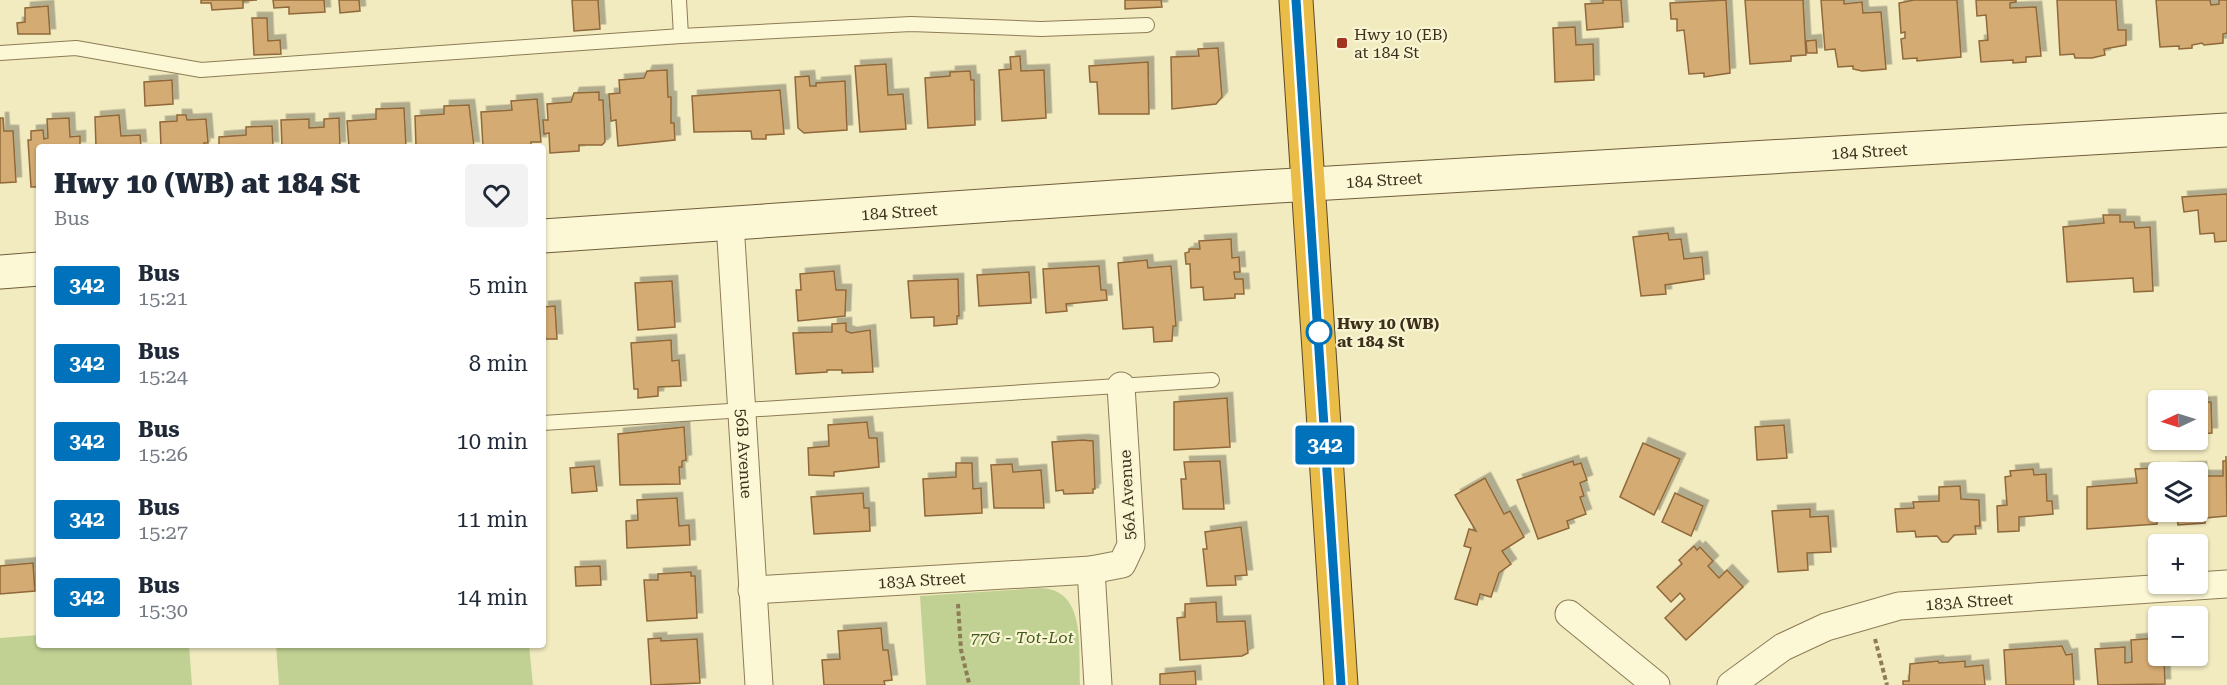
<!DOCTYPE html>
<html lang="en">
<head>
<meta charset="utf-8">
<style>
	:root { --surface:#fff; --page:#f2f2f3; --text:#1f2937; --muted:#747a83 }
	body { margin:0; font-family:"Roboto Serif",serif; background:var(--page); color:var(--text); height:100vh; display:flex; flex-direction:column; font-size:22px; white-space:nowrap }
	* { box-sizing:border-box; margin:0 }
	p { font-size:20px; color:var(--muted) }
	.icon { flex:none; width:33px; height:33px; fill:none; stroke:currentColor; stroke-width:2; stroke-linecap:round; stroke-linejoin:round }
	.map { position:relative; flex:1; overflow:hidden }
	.side { position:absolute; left:36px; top:144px; width:510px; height:504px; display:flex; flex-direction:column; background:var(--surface); border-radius:6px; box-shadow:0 2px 4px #0004 }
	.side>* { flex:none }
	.badge { padding:0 12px; border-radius:4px; font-size:21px; line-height:39px }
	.needle { width:39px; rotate:266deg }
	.fabs { position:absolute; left:2148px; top:390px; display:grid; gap:12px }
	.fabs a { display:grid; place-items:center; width:60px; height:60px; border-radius:6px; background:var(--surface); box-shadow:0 2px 4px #0004; font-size:30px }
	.map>.badge { position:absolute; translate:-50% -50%; box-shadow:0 0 0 3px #fff }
	.round { display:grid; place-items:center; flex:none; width:63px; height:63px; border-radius:6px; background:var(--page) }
	.overview { display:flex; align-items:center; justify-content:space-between; height:102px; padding:0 18px }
	h1 { font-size:28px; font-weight:800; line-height:45px }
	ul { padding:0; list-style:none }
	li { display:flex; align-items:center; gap:18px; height:78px; padding:0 18px }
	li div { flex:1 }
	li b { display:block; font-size:22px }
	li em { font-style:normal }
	li .badge { min-width:66px; font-weight:700; text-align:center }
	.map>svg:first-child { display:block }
</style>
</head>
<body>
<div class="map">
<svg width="2227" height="685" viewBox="0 0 2227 685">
	<defs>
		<filter id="shadow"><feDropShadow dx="5.5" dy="-5.5" stdDeviation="0" flood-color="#0004"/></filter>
	</defs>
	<rect width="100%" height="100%" fill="#f2ebc0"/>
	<!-- green -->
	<g fill="#c0d193">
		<path d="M1040 588C1088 589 1078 651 1080 685H926L920 596Z"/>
		<path d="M39 635V645H189L192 685H0V638Z"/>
		<path d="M276 645H529L533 685H279Z"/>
	</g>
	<!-- building -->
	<g fill="#d4ab72" stroke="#8f693a" stroke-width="1.5" filter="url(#shadow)">
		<path d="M201 0H257L243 1V8L212 10 211 3H201Z"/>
		<path d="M273 0H324L325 12 289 14V7L274 8Z"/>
		<path d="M339 0H359L360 11 340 13Z"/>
		<path d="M572 0H598L600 29 574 31Z"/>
		<path d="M1125 0H1161L1162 7 1125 9Z"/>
		<path d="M1603 0H1621L1623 27 1587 30 1585 4 1603 3Z"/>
		<path d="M1726 0 1730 73 1704 77V73L1689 74 1684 30 1677 31V19H1671L1670 3Z"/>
		<path d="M1745 0H1803L1806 55 1791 56V61L1750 64Z"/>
		<path d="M1821 0H1844V4L1862 2 1863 13 1881 12 1886 69 1862 71 1853 69V66L1838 67 1835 49 1825 50Z"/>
		<path d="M1914 0H1957L1961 57 1917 61V58L1903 59 1901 39 1905 38V32L1901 33 1899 3Z"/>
		<path d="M1976 0H2016V2L2010 3V8L2036 7 2041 56 2026 57V62L2013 63V60L1981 62 1979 41 1988 40 1986 15 1977 16Z"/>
		<path d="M2057 0H2116L2118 30H2126V45L2104 49 2105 55 2092 58H2075L2074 54 2060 55Z"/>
		<path d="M2156 0H2210L2211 5 2219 4V0H2227V33L2223 34V43L2204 45 2202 43 2192 45V48L2179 49V46L2160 47Z"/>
		<path d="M48 6 50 34H18L17 23 25 22V8Z"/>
		<path d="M252 18H267L268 41 280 40 281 54 254 55Z"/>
		<path d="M1575 27 1576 45 1593 44 1594 80 1555 82 1553 28Z"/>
		<path d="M1816 40 1817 53H1807L1806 41Z"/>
		<path d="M1218 48 1222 97 1216 104 1172 109 1171 57 1199 56 1198 49Z"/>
		<path d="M1020 56 1021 71 1044 70 1046 118 1002 121 999 70 1011 69 1010 57Z"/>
		<path d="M1148 62 1149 114H1099L1097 82H1090L1089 66Z"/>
		<path d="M886 64 888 95 903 94 906 129 860 132 855 66Z"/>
		<path d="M667 70 668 97H671V123H674L675 140 618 146 616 120 611 121 609 94 620 93 619 80 644 78 647 71Z"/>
		<path d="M970 71 971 80H974L975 125 928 128 925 78 950 76V72Z"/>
		<path d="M809 76 810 86H816V83L845 81 847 130 804 133 798 128 795 77Z"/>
		<path d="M172 80 173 104 145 106 144 82Z"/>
		<path d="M780 90 784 134 766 135V139H752L751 131 694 132 692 96Z"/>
		<path d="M599 92V100H603L605 142 602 145H579V151L550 153 549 133 544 134 543 120H548L547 104 571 102 574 93Z"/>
		<path d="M537 99 541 142H531V147H483L481 112 512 110 511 101Z"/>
		<path d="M469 105 474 147H416L415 116 444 114V106Z"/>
		<path d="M404 108 406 147H349L347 121 376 119V109Z"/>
		<path d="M119 115 121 136 140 135 141 147H96L95 117Z"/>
		<path d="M177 115H186L187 120 206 119 208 143H204V147H161L160 122 177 121Z"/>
		<path d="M0 118H3L4 131H13L16 182 0 183Z"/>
		<path d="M69 118 70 137 80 136V147H39V187H31L28 140H31V131L43 130 44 139 48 138 47 119Z"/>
		<path d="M339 118 340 147H282L281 120 309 119V128L324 127V119Z"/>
		<path d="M272 126 273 147H219V137L246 135V127Z"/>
		<path d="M2227 194V241L2215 242 2214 233 2200 234 2198 210 2184 212 2182 197Z"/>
		<path d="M2103 215H2120V222H2134L2135 228 2150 227 2153 291 2134 292 2133 278 2067 282 2063 227 2104 223Z"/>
		<path d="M1668 233 1669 240 1681 239 1684 259 1702 257 1704 279 1665 285 1666 294 1641 296 1633 237Z"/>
		<path d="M1231 239 1232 258 1239 257 1240 272H1234L1235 279H1243L1244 294H1235V298L1204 300 1203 287 1191 288 1190 264H1186L1185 253 1189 252V249H1200L1199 241Z"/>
		<path d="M1147 260 1148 268 1171 266 1176 326H1173L1172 341 1154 342 1153 327 1123 329 1118 263Z"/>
		<path d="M1099 266 1101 290H1106L1107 300 1066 304 1067 311 1046 313 1043 269Z"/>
		<path d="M834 271 836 290H846L845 316 798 321 796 290H801L800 274Z"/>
		<path d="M1029 272 1031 303 979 306 977 275Z"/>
		<path d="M958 279 959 316H957V324L934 326V317L911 318 908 281Z"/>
		<path d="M672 281 675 327 638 330 635 283Z"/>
		<path d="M555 306 557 339H543V307Z"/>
		<path d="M846 323V331L851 333 870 330 873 372 842 373V370H827V372L796 374 793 333 832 332V324Z"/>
		<path d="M671 340 672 361 679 360 681 386 658 387V396L638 398V389H634L631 343Z"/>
		<path d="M1227 398 1230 447 1174 450V402Z"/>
		<path d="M2211 402 2212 433 2198 434V403Z"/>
		<path d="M867 422 869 438H877L879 467 834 472V476L809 475 808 448 829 446 828 425Z"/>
		<path d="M1784 425 1787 458 1757 460 1755 427Z"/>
		<path d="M684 427 686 460 682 461V467H679L680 484 620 485 618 434Z"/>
		<path d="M1083 440 1093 441 1095 489H1093V493L1064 494 1063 490 1056 491 1052 442Z"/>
		<path d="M1643 443 1680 459 1654 515 1620 497Z"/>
		<path d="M2226 456 2227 516 2205 518V523L2178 525 2177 512H2198V472H2175L2174 468 2201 467 2202 476H2223V461H2226Z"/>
		<path d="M1220 461 1224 509H1183L1181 479H1186L1184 462Z"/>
		<path d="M1573 461 1574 465 1581 463 1587 480 1580 483 1584 496 1580 497 1586 514 1567 521 1569 528 1538 539 1517 480Z"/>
		<path d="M956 463H972L973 489 981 488 982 513 925 516 923 479 956 477Z"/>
		<path d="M1012 464 1013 472 1041 470 1044 508H994L991 465Z"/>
		<path d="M594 466 597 491 572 493 570 468Z"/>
		<path d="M2154 468 2157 524 2087 529V487L2137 483 2135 469Z"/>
		<path d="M2033 469 2034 475 2046 474 2047 501H2052L2053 514 2019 517V531L1998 532 1997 506 2007 505 2005 477 2011 476 2010 471Z"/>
		<path d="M1485 478 1504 514 1510 511 1524 537 1502 551 1511 564 1499 573 1491 597 1480 594 1477 605 1455 599 1471 548 1464 546 1469 529 1476 531 1455 495Z"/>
		<path d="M1960 486 1961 499 1979 500 1980 526H1975L1976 534 1954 535 1948 542H1942L1937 536 1916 537 1915 531 1897 532 1895 509 1914 508 1913 502 1939 501V487Z"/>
		<path d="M863 493 864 508H869L870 531 814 534 811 497Z"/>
		<path d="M1675 493 1703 506 1691 536 1662 522Z"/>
		<path d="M677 498 679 526 689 525 690 545 627 548 626 521 638 520 637 500Z"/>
		<path d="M1810 509V517L1828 516 1831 552 1807 553 1808 570 1778 572 1772 511Z"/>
		<path d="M1241 527 1247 575 1235 576 1236 585 1207 586 1203 549H1207L1205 532Z"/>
		<path d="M1694 546 1697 550 1700 547 1713 561 1708 566 1719 578 1727 570 1743 587 1686 640 1665 618 1685 599 1680 593 1671 602 1657 587 1682 564 1679 560Z"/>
		<path d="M33 563 35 591 0 594V566Z"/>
		<path d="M600 566 601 585 576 586 575 567Z"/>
		<path d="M691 572V576H695L697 618 647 621 644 580H658V574Z"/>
		<path d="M1216 602 1217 622 1245 621 1248 653 1242 656 1180 660 1177 618 1185 617V604Z"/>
		<path d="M881 628 883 650H888L892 680 884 681 885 685H824L822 660 840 659 838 631Z"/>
		<path d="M661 638V641L697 639 700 683 651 685 648 639Z"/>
		<path d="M2158 638V656H2164L2165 684 2098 685 2095 649 2125 647V663L2132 662 2131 640Z"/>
		<path d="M2062 646 2066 655 2072 654 2074 685H2006L2004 650Z"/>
		<path d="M1938 661 1939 663 1965 661V667L1983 665 1985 685H1903V681H1909L1910 664Z"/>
		<path d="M1195 671 1196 685H1160V674Z"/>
	</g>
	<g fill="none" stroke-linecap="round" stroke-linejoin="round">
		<defs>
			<g id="lane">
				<path d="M679 0 681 36"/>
				<path d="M0 53 76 48 201 70 681 36 911 24 1041 29 1147 25"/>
				<path d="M543 423 1212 380"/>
			</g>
			<g id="street">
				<path id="s1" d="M730 223 759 685"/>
				<path d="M1091 570 1098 685"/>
				<path id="s2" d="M752 590 1091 570 1122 564 1131 545 1121 386"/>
				<path d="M1569 614 1656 685"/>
				<path id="s3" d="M1731 685 1783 647 1826 627 1899 606 2227 584"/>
			</g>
			<g id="secondary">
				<path id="s4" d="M543 236 1261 187 2227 130"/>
				<path d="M0 272 39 269"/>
			</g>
			<path id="highway" d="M1296 0 1341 685"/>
		</defs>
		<!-- lane casing -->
		<use href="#lane" stroke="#8d7c56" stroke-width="16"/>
		<!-- street casing -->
		<use href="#street" stroke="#8d7c56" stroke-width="29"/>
		<!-- secondary casing -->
		<use href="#secondary" stroke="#6f5d39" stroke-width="35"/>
		<!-- highway casing -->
		<use href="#highway" stroke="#5b492b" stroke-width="35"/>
		<!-- path -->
		<g stroke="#8d7c56" stroke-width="4" stroke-dasharray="4.5 3" stroke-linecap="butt">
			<path d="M958 604 961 650 969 683"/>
			<path d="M1875 639 1887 685"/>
		</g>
		<!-- lane -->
		<use href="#lane" stroke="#fcf7d5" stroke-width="14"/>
		<!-- street -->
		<use href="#street" stroke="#fcf7d5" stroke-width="27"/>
		<!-- secondary -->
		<use href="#secondary" stroke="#fcf7d5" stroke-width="33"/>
		<!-- highway -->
		<use href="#highway" stroke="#eabd48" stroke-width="33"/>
	</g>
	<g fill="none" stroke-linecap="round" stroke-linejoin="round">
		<defs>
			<path id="line" d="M1296 0 1341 685"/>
		</defs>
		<!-- line casing -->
		<use href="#line" stroke="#fff" stroke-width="14"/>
		<!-- line -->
		<use href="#line" stroke="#0072bc" stroke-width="9"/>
	</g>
	<!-- markers -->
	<rect fill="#a23420" stroke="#f9f4d1" stroke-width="2" x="1336" y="37" width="12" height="12" rx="3"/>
	<circle fill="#fff" stroke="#0072bc" stroke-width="3" cx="1319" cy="332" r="12"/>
	<g text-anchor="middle" stroke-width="4.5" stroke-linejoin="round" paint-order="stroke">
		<!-- poi labels -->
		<g font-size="16" fill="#3c301c" stroke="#f9f4d1" text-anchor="start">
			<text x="1354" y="40">Hwy 10 (EB)<tspan x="1354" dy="18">at 184 St</tspan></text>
		</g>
		<!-- street labels -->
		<g font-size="16" fill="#3c301c" stroke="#f9f4d1">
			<text dy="6" stroke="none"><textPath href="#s4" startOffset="1329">184 Street</textPath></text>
			<text dy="6" stroke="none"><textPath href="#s4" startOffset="843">184 Street</textPath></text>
			<text dy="6" stroke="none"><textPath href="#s4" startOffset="357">184 Street</textPath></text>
			<text dy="6" stroke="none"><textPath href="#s1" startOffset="231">56B Avenue</textPath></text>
			<text transform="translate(1127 495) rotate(-93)" y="6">56A Avenue</text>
			<text dy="6" stroke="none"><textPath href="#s2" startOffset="170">183A Street</textPath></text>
			<text dy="6" stroke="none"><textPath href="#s3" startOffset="258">183A Street</textPath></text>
		</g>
		<!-- stop labels -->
		<g font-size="16" font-weight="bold" fill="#3c301c" stroke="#f9f4d1" text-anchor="start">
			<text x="1337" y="329">Hwy 10 (WB)<tspan x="1337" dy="18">at 184 St</tspan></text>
		</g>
		<!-- park labels -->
		<g font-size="16" font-style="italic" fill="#425a20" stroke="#f9f4d1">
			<text x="1022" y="643">77G - Tot-Lot</text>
		</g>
	</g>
</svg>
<div class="fabs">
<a><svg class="needle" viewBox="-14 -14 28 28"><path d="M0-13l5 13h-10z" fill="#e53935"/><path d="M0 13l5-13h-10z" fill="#747a83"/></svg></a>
<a><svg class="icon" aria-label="layers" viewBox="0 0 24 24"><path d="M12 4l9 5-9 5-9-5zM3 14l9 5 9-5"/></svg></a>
<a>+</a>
<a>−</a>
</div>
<b class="badge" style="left:1325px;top:445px;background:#0072bc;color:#fff">342</b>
<section class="side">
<div class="overview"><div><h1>Hwy 10 (WB) at 184 St</h1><p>Bus</p></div><a class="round"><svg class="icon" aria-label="heart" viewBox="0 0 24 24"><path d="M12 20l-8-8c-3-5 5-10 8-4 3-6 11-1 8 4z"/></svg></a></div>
<ul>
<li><span class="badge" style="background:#0072bc;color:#fff">342</span><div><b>Bus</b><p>15:21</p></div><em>5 min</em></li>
<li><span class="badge" style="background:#0072bc;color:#fff">342</span><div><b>Bus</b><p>15:24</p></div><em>8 min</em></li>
<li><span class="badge" style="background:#0072bc;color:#fff">342</span><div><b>Bus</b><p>15:26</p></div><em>10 min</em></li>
<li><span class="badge" style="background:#0072bc;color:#fff">342</span><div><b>Bus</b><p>15:27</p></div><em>11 min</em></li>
<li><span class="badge" style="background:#0072bc;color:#fff">342</span><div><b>Bus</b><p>15:30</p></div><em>14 min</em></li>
</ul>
</section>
</div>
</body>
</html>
